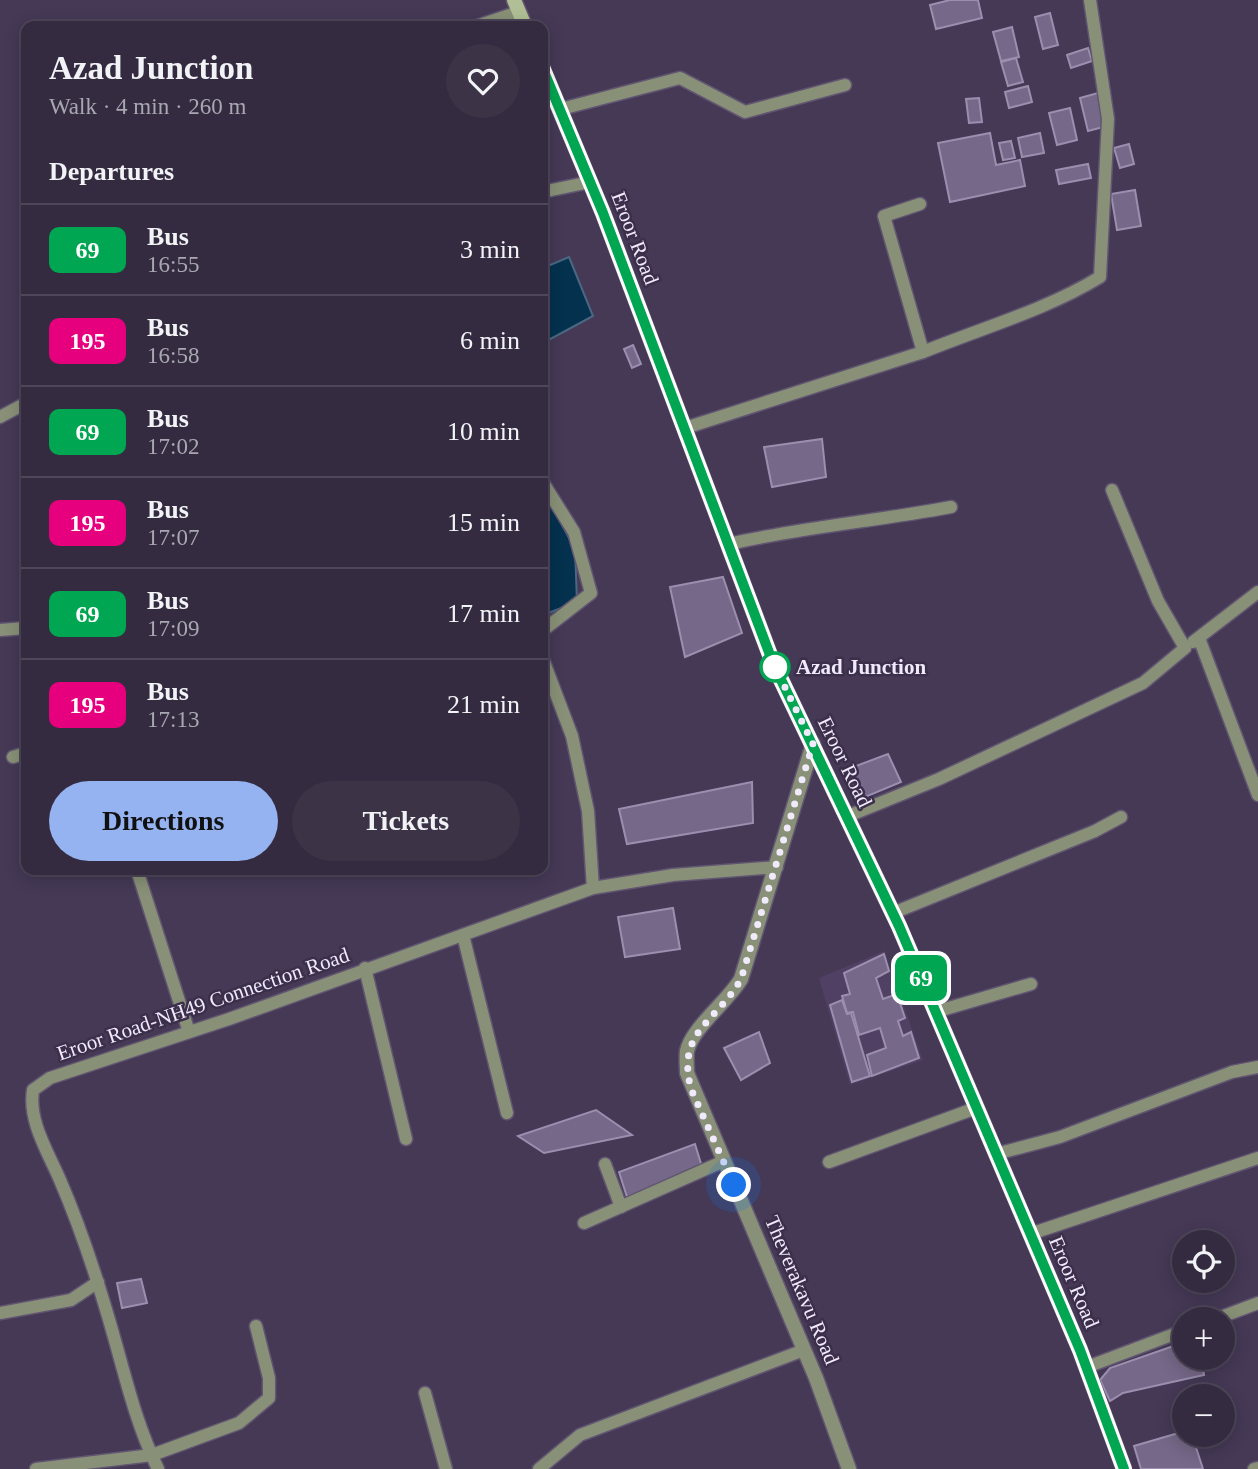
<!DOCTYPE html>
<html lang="en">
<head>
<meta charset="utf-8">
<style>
	:root { --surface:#342b40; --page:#3c3347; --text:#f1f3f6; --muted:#a9a7b1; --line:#4e4759; --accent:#95b2f1 }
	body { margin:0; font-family:Georgia,serif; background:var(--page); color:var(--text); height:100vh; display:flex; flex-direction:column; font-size:26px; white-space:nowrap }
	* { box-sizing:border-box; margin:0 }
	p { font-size:23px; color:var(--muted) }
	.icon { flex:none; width:38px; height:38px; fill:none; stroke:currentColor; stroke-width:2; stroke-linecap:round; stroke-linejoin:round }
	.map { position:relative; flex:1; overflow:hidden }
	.drawer { position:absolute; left:21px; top:21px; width:527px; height:854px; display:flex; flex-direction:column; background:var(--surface); border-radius:14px; box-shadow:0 4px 18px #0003,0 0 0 2px var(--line) }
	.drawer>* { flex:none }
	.badge { padding:0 14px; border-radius:10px; font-size:24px; line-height:46px }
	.fabs { position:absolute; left:1172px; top:1230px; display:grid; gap:14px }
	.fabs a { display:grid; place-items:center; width:63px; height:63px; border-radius:50%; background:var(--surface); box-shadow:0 4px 18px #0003,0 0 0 2px var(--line); font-size:35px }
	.you { position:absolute; width:35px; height:35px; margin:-18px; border:5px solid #fff; border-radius:50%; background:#1a73e8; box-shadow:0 0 0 10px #1a73e833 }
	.map>.badge { position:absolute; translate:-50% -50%; box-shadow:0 0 0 4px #fff }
	h2 { padding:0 28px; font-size:26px; line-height:63px }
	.round { display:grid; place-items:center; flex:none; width:74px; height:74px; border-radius:37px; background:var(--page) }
	.head { display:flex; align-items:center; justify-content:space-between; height:119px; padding:0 28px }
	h1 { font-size:33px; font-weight:800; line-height:52px }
	.button { display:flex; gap:14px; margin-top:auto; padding:14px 28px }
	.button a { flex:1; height:80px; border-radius:42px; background:var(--accent); color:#111; font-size:28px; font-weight:800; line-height:80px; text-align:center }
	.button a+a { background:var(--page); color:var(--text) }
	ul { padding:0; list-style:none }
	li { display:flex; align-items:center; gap:21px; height:91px; padding:0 28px; border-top:2px solid var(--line) }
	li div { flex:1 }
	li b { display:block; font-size:26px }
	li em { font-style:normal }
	li .badge { min-width:77px; font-weight:700; text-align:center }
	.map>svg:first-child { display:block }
</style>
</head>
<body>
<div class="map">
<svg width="1258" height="1469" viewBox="0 0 1258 1469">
	<rect width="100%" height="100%" fill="#453956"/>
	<!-- built -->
	<path fill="#504164" d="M884 951 923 1060 850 1085 819 978Z"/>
	<!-- water -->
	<g fill="#03314e" stroke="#4a6882" stroke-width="2">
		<path d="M569 257 593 316 543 343V268Z"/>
		<path d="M542 488 575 549 577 602 543 615Z"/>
	</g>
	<!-- building -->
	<g fill="#756888" stroke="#9b8eaf" stroke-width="2">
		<path d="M950 0H978L982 18 936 29 930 5Z"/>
		<path d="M1050 13 1058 45 1043 49 1035 17Z"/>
		<path d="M1012 27 1019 57 1001 61 993 32Z"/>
		<path d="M1088 48 1092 61 1071 68 1067 55Z"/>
		<path d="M1016 58 1023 82 1008 86 1001 62Z"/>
		<path d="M1028 86 1032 102 1009 108 1005 92Z"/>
		<path d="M1098 93 1107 126 1088 131 1080 98Z"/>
		<path d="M979 98 982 122 969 123 966 99Z"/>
		<path d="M1070 108 1077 140 1057 145 1049 113Z"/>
		<path d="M990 133 996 165 1020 160 1025 186 950 202 938 143Z"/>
		<path d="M1040 133 1044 153 1022 157 1018 138Z"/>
		<path d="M1011 141 1015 158 1003 160 999 143Z"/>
		<path d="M1129 144 1134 164 1120 168 1114 148Z"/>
		<path d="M1088 164 1091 178 1059 184 1056 170Z"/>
		<path d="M1135 190 1141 226 1117 230 1111 194Z"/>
		<path d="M633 345 641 364 632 368 624 349Z"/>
		<path d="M822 439 826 477 772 487 764 447Z"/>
		<path d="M723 577 742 633 685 657 670 587Z"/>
		<path d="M888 754 901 782 858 800 848 769Z"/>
		<path d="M752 782 753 823 627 844 619 809Z"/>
		<path d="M673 908 680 949 625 957 618 917Z"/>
		<path d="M884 954 889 971 876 978 883 999 897 994 905 1018 898 1021 903 1036 911 1032 919 1058 872 1076 867 1055 886 1048 880 1028 859 1035 853 1012 847 1013 842 996 850 994 844 973Z"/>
		<path d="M842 1000 847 1014 851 1013 870 1076 852 1082 830 1005Z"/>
		<path d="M759 1032 770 1063 741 1080 724 1048Z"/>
		<path d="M596 1110 632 1135 544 1153 518 1136Z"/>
		<path d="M695 1144 702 1167 627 1197 619 1172Z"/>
		<path d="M141 1279 147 1303 122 1308 117 1283Z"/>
		<path d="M1185 1342V1358H1201L1204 1375 1123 1393 1110 1401 1100 1380 1110 1368Z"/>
		<path d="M1185 1431V1435H1192L1203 1469H1141L1134 1446Z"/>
	</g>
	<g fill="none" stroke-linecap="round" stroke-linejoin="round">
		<defs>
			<g id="minor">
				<path d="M477 26 518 12"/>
				<path d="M561 109 680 78 745 112 845 85"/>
				<path d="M542 192 590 182"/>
				<path d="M923 352C982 328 1046 310 1100 277L1108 119 1090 0"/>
				<path d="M0 417 26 403"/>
				<path d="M685 428 923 352 884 216 920 204"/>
				<path d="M542 481 574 532 591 593 542 631"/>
				<path d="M729 544C803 527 877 521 951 507"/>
				<path d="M0 630 26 628"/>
				<path d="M1199 638 1258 795"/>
				<path d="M1193 642 1258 592"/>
				<path d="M542 657 572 736 588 811 593 888"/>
				<path d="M13 757 26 753"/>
				<path d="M848 816 939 779 1143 683 1185 648 1158 601 1112 490"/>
				<path d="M137 870 189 1032"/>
				<path d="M893 913 1095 831 1121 817"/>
				<path d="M463 935 507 1113"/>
				<path d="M365 968 406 1139"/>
				<path d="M935 1012 1031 984"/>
				<path d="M996 1154 1060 1137 1232 1072 1258 1067"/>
				<path d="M829 1162 976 1108"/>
				<path d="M605 1164 621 1207"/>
				<path d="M584 1223 724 1161"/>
				<path d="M1030 1234 1258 1158"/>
				<path d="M0 1313 71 1300 98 1282"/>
				<path d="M1213 1320 1258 1303"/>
				<path d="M1087 1367 1185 1330"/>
				<path d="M425 1393 446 1469"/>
				<path d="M36 1469 152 1455 239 1423 269 1398V1378L256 1326"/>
				<path d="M158 1469C137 1426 127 1383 114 1337 99 1284 82 1231 60 1180 48 1152 28 1121 33 1090L50 1078 229 1019 593 888 673 875 777 867"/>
				<path d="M539 1469 580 1435 804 1350"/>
				<path d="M1254 1469 1258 1468"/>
			</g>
			<path id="tertiary" d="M813 744 741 979C728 1001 692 1028 687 1051 686 1057 687 1066 687 1073L816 1378 849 1469"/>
			<g id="secondary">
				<path d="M514 0 525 26"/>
				<path d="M542 67 603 213 773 663 899 926 1080 1350 1124 1469"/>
			</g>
		</defs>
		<!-- minor casing -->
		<use href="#minor" stroke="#615571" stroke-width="15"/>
		<!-- tertiary casing -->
		<use href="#tertiary" stroke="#615571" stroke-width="17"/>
		<!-- secondary casing -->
		<use href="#secondary" stroke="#615571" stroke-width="17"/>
		<!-- minor -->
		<use href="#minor" stroke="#889177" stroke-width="12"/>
		<!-- tertiary -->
		<use href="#tertiary" stroke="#889177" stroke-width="14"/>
		<!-- secondary -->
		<use href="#secondary" stroke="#b0bf95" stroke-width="14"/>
	</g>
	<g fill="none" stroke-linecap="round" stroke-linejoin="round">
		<defs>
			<path id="line" d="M542 67 603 213 773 663 899 926 1080 1350 1124 1469"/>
		</defs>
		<!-- line casing -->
		<use href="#line" stroke="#fff" stroke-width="16"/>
		<!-- line -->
		<use href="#line" stroke="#00a651" stroke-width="10"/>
		<!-- walk -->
		<path stroke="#f1eafc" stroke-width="7" stroke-dasharray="0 12.6" d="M734 1185 691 1089C676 1031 716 1023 741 979L813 744 773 663 775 667"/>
	</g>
	<!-- markers -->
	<circle fill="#fff" stroke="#00a651" stroke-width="3.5" cx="775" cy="667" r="14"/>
	<g text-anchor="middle" stroke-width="5" stroke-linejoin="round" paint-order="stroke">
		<!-- street labels -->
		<g font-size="21" fill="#f1eafc" stroke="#3b2f4b">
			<text transform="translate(635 238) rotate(69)" y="7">Eroor Road</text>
			<text transform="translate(845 762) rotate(64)" y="7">Eroor Road</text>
			<text transform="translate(203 1004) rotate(-19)" y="7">Eroor Road-NH49 Connection Road</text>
			<text transform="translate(1074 1282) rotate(67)" y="7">Eroor Road</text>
			<text transform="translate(802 1290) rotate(67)" y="7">Theverakavu Road</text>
		</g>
		<!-- stop labels -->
		<g font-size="21" font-weight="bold" fill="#f1eafc" stroke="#3b2f4b" text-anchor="start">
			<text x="796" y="674">Azad Junction</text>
		</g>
	</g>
</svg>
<div class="fabs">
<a><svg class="icon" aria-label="locate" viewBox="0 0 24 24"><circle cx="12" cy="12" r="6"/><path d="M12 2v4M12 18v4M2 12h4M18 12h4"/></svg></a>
<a>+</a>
<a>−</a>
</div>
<div class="you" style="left:734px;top:1185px"></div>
<b class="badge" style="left:921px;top:978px;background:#00a651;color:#fff">69</b>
<section class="drawer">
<div class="head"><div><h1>Azad Junction</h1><p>Walk · 4 min · 260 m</p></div><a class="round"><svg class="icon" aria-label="heart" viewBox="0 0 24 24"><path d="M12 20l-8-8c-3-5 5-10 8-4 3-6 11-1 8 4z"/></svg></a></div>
<h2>Departures</h2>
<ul>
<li><span class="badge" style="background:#00a651;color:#fff">69</span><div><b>Bus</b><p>16:55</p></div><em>3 min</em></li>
<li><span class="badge" style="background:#e6007e;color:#fff">195</span><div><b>Bus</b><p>16:58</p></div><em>6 min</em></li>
<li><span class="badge" style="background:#00a651;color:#fff">69</span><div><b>Bus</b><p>17:02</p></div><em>10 min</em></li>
<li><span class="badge" style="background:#e6007e;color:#fff">195</span><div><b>Bus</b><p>17:07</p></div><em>15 min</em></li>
<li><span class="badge" style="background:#00a651;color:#fff">69</span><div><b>Bus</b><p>17:09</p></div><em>17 min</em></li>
<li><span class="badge" style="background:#e6007e;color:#fff">195</span><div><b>Bus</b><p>17:13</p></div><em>21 min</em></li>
</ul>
<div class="button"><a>Directions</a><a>Tickets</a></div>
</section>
</div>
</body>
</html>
